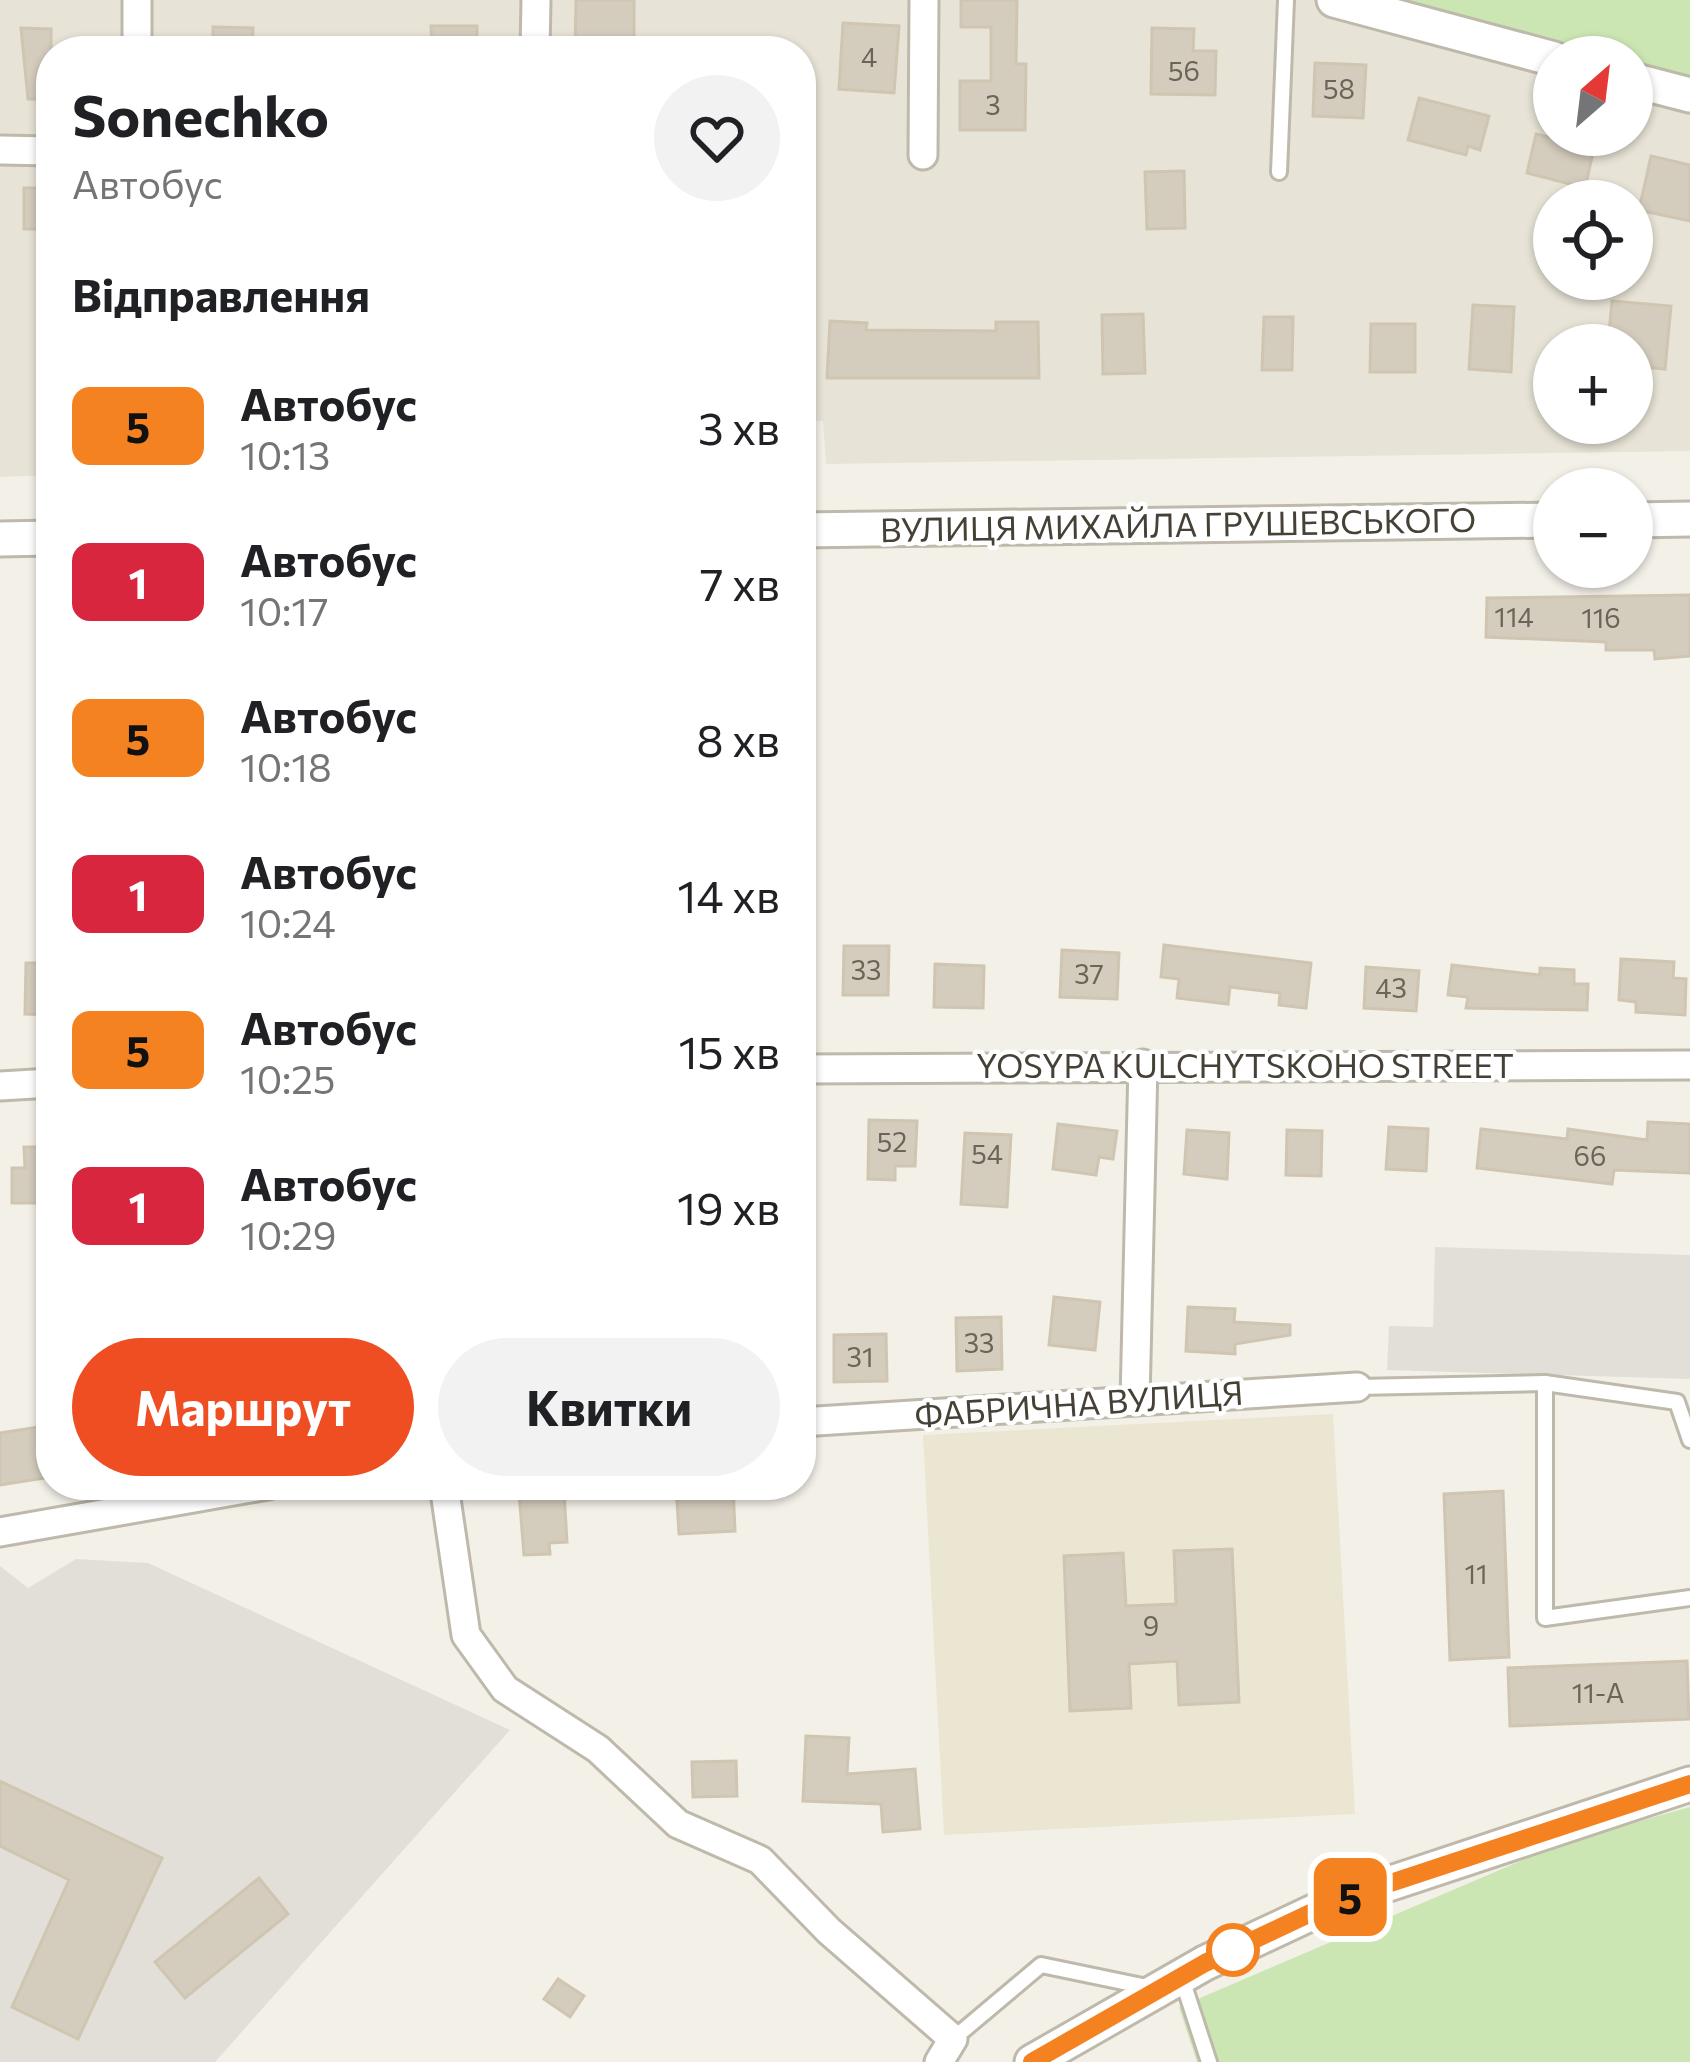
<!DOCTYPE html>
<html lang="uk">
<head>
<meta charset="utf-8">
<style>
	:root { --surface:#fff; --page:#f2f2f2; --text:#202124; --muted:#757577; --accent:#ef4e23 }
	body { margin:0; font-family:Commissioner,sans-serif; background:var(--page); color:var(--text); height:100vh; display:flex; flex-direction:column; font-size:45px; white-space:nowrap }
	* { box-sizing:border-box; margin:0 }
	p { font-size:39px; color:var(--muted) }
	.icon { flex:none; width:66px; height:66px; fill:none; stroke:currentColor; stroke-width:2; stroke-linecap:round; stroke-linejoin:round }
	.map { position:relative; flex:1; overflow:hidden }
	.details { position:absolute; left:36px; top:36px; width:780px; height:1464px; display:flex; flex-direction:column; background:var(--surface); border-radius:48px; box-shadow:0 3px 9px #0004 }
	.details>* { flex:none }
	.badge { padding:0 24px; border-radius:18px; font-size:42px; line-height:78px }
	.needle { width:78px; rotate:28deg }
	.buttons { position:absolute; left:1533px; top:36px; display:grid; gap:24px }
	.buttons a { display:grid; place-items:center; width:120px; height:120px; border-radius:50%; background:var(--surface); box-shadow:0 3px 9px #0004; font-size:60px }
	.map>.badge { position:absolute; translate:-50% -50%; box-shadow:0 0 0 6px #fff }
	h2 { padding:0 36px; font-size:45px; line-height:108px }
	.round { display:grid; place-items:center; flex:none; width:126px; height:126px; border-radius:63px; background:var(--page) }
	.headline { display:flex; align-items:center; justify-content:space-between; height:204px; padding:0 36px }
	h1 { font-size:57px; font-weight:700; line-height:90px }
	.cta { display:flex; gap:24px; margin-top:auto; padding:24px 36px }
	.cta a { flex:1; height:138px; border-radius:72px; background:var(--accent); color:#fff; font-size:48px; font-weight:700; line-height:138px; text-align:center }
	.cta a+a { background:var(--page); color:var(--text) }
	ul { padding:0; list-style:none }
	li { display:flex; align-items:center; gap:36px; height:156px; padding:0 36px }
	li div { flex:1 }
	li b { display:block; font-size:45px }
	li em { font-style:normal }
	li .badge { min-width:132px; font-weight:700; text-align:center }
	.map>svg:first-child { display:block }
</style>
</head>
<body>
<div class="map">
<svg width="1690" height="2062" viewBox="0 0 1690 2062">
	<rect width="100%" height="100%" fill="#f3f0e8"/>
	<!-- residential -->
	<path fill="#e7e3d6" fill-rule="evenodd" d="M0 0H1381L1579 57H1554V135H1632V72L1690 89V451L826 464 823 421H801V51H51V475L0 477ZM1554 201H1632V279H1554ZM1554 345H1632V423H1554Z"/>
	<!-- industrial -->
	<g fill="#e2dfd9">
		<path d="M1435 1247 1690 1255V1379L1387 1370 1389 1326 1433 1327Z"/>
		<path d="M76 1559 148 1563 510 1730 215 2062H0V1566L28 1588Z"/>
	</g>
	<!-- education -->
	<path fill="#ebe6d2" d="M1333 1414 1355 1814 944 1835 923 1435Z"/>
	<!-- green -->
	<g fill="#cbe5b3">
		<path d="M1381 0H1690V89L1632 72V57H1579Z"/>
		<path d="M1690 1807V2062H1197L1179 2007 1565 1842Z"/>
	</g>
	<!-- building -->
	<g fill="#d4cdbe" stroke="#cfc5b1" stroke-width="3">
		<path d="M576 0H634V51H575Z"/>
		<path d="M961 0H1017L1016 64H1026L1025 130H960V81H991V27H961Z"/>
		<path d="M843 23 899 26 894 93 839 89Z"/>
		<path d="M431 26H477V51H432Z"/>
		<path d="M213 27 253 28 252 51H213Z"/>
		<path d="M21 28 51 29V99H28Z"/>
		<path d="M1152 28 1194 29 1193 51H1216L1215 95 1151 94Z"/>
		<path d="M1315 63 1366 65 1363 118 1313 116Z"/>
		<path d="M1419 98 1489 116 1480 150 1468 146 1466 155 1408 140Z"/>
		<path d="M1536 134 1594 148 1585 188 1527 173Z"/>
		<path d="M1651 156 1690 165V221L1639 210Z"/>
		<path d="M1184 171 1185 228 1147 229 1145 172Z"/>
		<rect x="24" y="188" width="27" height="41"/>
		<path d="M1612 301 1671 306 1665 369 1632 366V345H1608Z"/>
		<path d="M1473 305 1514 307 1511 372 1469 369Z"/>
		<path d="M1143 314 1145 373 1103 374 1102 315Z"/>
		<path d="M1264 317H1293L1292 370H1262Z"/>
		<path d="M830 321 867 323 866 330 996 331V322H1038L1039 378H827Z"/>
		<path d="M1371 324H1415V372H1370Z"/>
		<path d="M1690 595V656L1655 659 1654 650H1606V642L1486 637 1487 598Z"/>
		<path d="M1164 945 1311 963 1306 1008 1279 1005 1280 993 1230 987 1228 1004 1177 998 1179 979 1161 977Z"/>
		<path d="M844 946H889L888 995H843Z"/>
		<path d="M1062 950 1119 953 1117 999 1060 997Z"/>
		<path d="M1621 959 1674 962 1673 978 1686 979 1685 1015 1636 1012V1002L1619 1000Z"/>
		<path d="M26 963H51V1015L25 1014Z"/>
		<path d="M935 964 984 966 983 1008 934 1007Z"/>
		<path d="M1452 965 1540 975V968L1574 970V984H1588L1587 1010 1466 1008 1468 997 1448 995Z"/>
		<path d="M1366 967 1419 971 1416 1011 1364 1008Z"/>
		<path d="M869 1120 917 1121 915 1166H895V1180L868 1179Z"/>
		<path d="M1648 1122 1690 1124V1173L1614 1170 1612 1184 1477 1168 1481 1129 1567 1139 1568 1129 1647 1140Z"/>
		<path d="M1058 1124 1117 1131 1113 1159 1099 1157 1096 1175 1053 1169Z"/>
		<path d="M1389 1127 1428 1129 1426 1171 1386 1169Z"/>
		<path d="M1187 1130 1229 1133 1227 1179 1184 1174Z"/>
		<path d="M1287 1130 1322 1131 1321 1176 1286 1175Z"/>
		<path d="M965 1133 1011 1135 1007 1207 961 1204Z"/>
		<path d="M24 1147H51V1203H12V1168H25Z"/>
		<path d="M1054 1297 1100 1302 1095 1350 1049 1345Z"/>
		<path d="M1188 1307 1235 1309 1234 1322 1290 1325V1335L1235 1344V1354L1186 1351Z"/>
		<path d="M1001 1317 1002 1369 957 1371 956 1318Z"/>
		<path d="M886 1334 887 1381 834 1382V1335Z"/>
		<path d="M51 1425V1477L0 1485V1433Z"/>
		<path d="M676 1485H733L735 1531 679 1534Z"/>
		<path d="M564 1491 567 1542 549 1543 550 1554 524 1555 519 1493Z"/>
		<path d="M1503 1491 1509 1657 1450 1660 1444 1494Z"/>
		<path d="M1232 1549 1239 1702 1179 1705 1177 1661 1129 1664 1131 1708 1070 1711 1064 1556 1123 1553 1126 1606 1176 1604 1174 1551Z"/>
		<path d="M1687 1661 1689 1719 1510 1726 1508 1668Z"/>
		<path d="M806 1736 849 1738 847 1774 915 1769 920 1829 883 1832 881 1804 803 1801Z"/>
		<path d="M736 1761 737 1796 693 1797 692 1762Z"/>
		<path d="M0 1781 162 1858 78 2039 12 2007 69 1880 0 1846Z"/>
		<path d="M259 1878 288 1914 185 1998 155 1962Z"/>
		<path d="M558 1979 584 1996 570 2017 544 1999Z"/>
	</g>
	<g fill="none" stroke-linecap="round" stroke-linejoin="round">
		<defs>
			<g id="service">
				<path d="M1279 172 1286 0"/>
				<path d="M1545 1383V1618L1690 1598"/>
				<path d="M1357 1387 1545 1383 1677 1402 1690 1440"/>
				<path d="M1181 1976 1209 2062"/>
				<path d="M953 2039 1041 1965 1152 1988"/>
			</g>
			<g id="minor">
				<path d="M137 51V0"/>
				<path d="M535 51 536 0"/>
				<path d="M0 150 51 151"/>
				<path d="M923 155 924 0"/>
				<path d="M801 1069 1690 1065"/>
				<path d="M0 1086 51 1083"/>
				<path d="M1135 1401 1143 1064"/>
				<path d="M801 1422 1357 1387"/>
				<path d="M444 1485 466 1635 505 1689 598 1749 678 1824 760 1860 829 1931 953 2039 939 2062"/>
				<path d="M0 1532 268 1485"/>
			</g>
			<g id="tertiary">
				<path d="M1334 0 1554 59"/>
				<path d="M1632 80 1690 95"/>
				<path d="M1632 520 1690 519"/>
				<path d="M801 530 1554 520"/>
				<path d="M0 539 51 538"/>
				<path d="M1032 2062 1205 1963 1337 1901 1690 1784"/>
			</g>
		</defs>
		<!-- service casing -->
		<use href="#service" stroke="#beb9ab" stroke-width="20"/>
		<!-- minor casing -->
		<use href="#minor" stroke="#beb9ab" stroke-width="33"/>
		<!-- tertiary casing -->
		<use href="#tertiary" stroke="#beb9ab" stroke-width="39"/>
		<!-- service -->
		<use href="#service" stroke="#fff" stroke-width="14"/>
		<!-- minor -->
		<use href="#minor" stroke="#fff" stroke-width="27"/>
		<!-- tertiary -->
		<use href="#tertiary" stroke="#fff" stroke-width="33"/>
	</g>
	<g fill="none" stroke-linecap="round" stroke-linejoin="round">
		<defs>
			<path id="line" d="M1032 2062 1205 1963 1336 1901 1690 1784"/>
		</defs>
		<!-- line casing -->
		<use href="#line" stroke="#fff" stroke-width="27"/>
		<!-- line -->
		<use href="#line" stroke="#f58220" stroke-width="18"/>
	</g>
	<!-- markers -->
	<circle fill="#fff" stroke="#f58220" stroke-width="6" cx="1233" cy="1950" r="24"/>
	<g text-anchor="middle" stroke-width="9" stroke-linejoin="round" paint-order="stroke">
		<!-- number labels -->
		<g font-size="27" fill="#6a6459">
			<text x="869" y="67">4</text>
			<text x="1184" y="81">56</text>
			<text x="1339" y="99">58</text>
			<text x="993" y="115">3</text>
			<text x="1514" y="627">114</text>
			<text x="1601" y="628">116</text>
			<text x="866" y="980">33</text>
			<text x="1089" y="984">37</text>
			<text x="1391" y="998">43</text>
			<text x="892" y="1152">52</text>
			<text x="987" y="1164">54</text>
			<text x="1590" y="1166">66</text>
			<text x="979" y="1353">33</text>
			<text x="860" y="1367">31</text>
			<text x="1476" y="1584">11</text>
			<text x="1151" y="1636">9</text>
			<text x="1598" y="1703">11-А</text>
		</g>
		<!-- street labels -->
		<g font-size="33" fill="#464137" stroke="#fff">
			<text transform="translate(1178 525) rotate(-1)" y="12">ВУЛИЦЯ МИХАЙЛА ГРУШЕВСЬКОГО</text>
			<text x="1245" y="1078">YOSYPA KULCHYTSKOHO STREET</text>
			<text transform="translate(1079 1404) rotate(-4)" y="12">ФАБРИЧНА ВУЛИЦЯ</text>
		</g>
	</g>
</svg>
<div class="buttons">
<a><svg class="needle" viewBox="-14 -14 28 28"><path d="M0-13l5 13h-10z" fill="#e53935"/><path d="M0 13l5-13h-10z" fill="#757577"/></svg></a>
<a><svg class="icon" aria-label="locate" viewBox="0 0 24 24"><circle cx="12" cy="12" r="6"/><path d="M12 2v4M12 18v4M2 12h4M18 12h4"/></svg></a>
<a>+</a>
<a>−</a>
</div>
<b class="badge" style="left:1350px;top:1897px;background:#f58220;color:#111">5</b>
<section class="details">
<div class="headline"><div><h1>Sonechko</h1><p>Автобус</p></div><a class="round"><svg class="icon" aria-label="heart" viewBox="0 0 24 24"><path d="M12 20l-8-8c-3-5 5-10 8-4 3-6 11-1 8 4z"/></svg></a></div>
<h2>Відправлення</h2>
<ul>
<li><span class="badge" style="background:#f58220;color:#111">5</span><div><b>Автобус</b><p>10:13</p></div><em>3 хв</em></li>
<li><span class="badge" style="background:#d7263d;color:#fff">1</span><div><b>Автобус</b><p>10:17</p></div><em>7 хв</em></li>
<li><span class="badge" style="background:#f58220;color:#111">5</span><div><b>Автобус</b><p>10:18</p></div><em>8 хв</em></li>
<li><span class="badge" style="background:#d7263d;color:#fff">1</span><div><b>Автобус</b><p>10:24</p></div><em>14 хв</em></li>
<li><span class="badge" style="background:#f58220;color:#111">5</span><div><b>Автобус</b><p>10:25</p></div><em>15 хв</em></li>
<li><span class="badge" style="background:#d7263d;color:#fff">1</span><div><b>Автобус</b><p>10:29</p></div><em>19 хв</em></li>
</ul>
<div class="cta"><a>Маршрут</a><a>Квитки</a></div>
</section>
</div>
</body>
</html>
